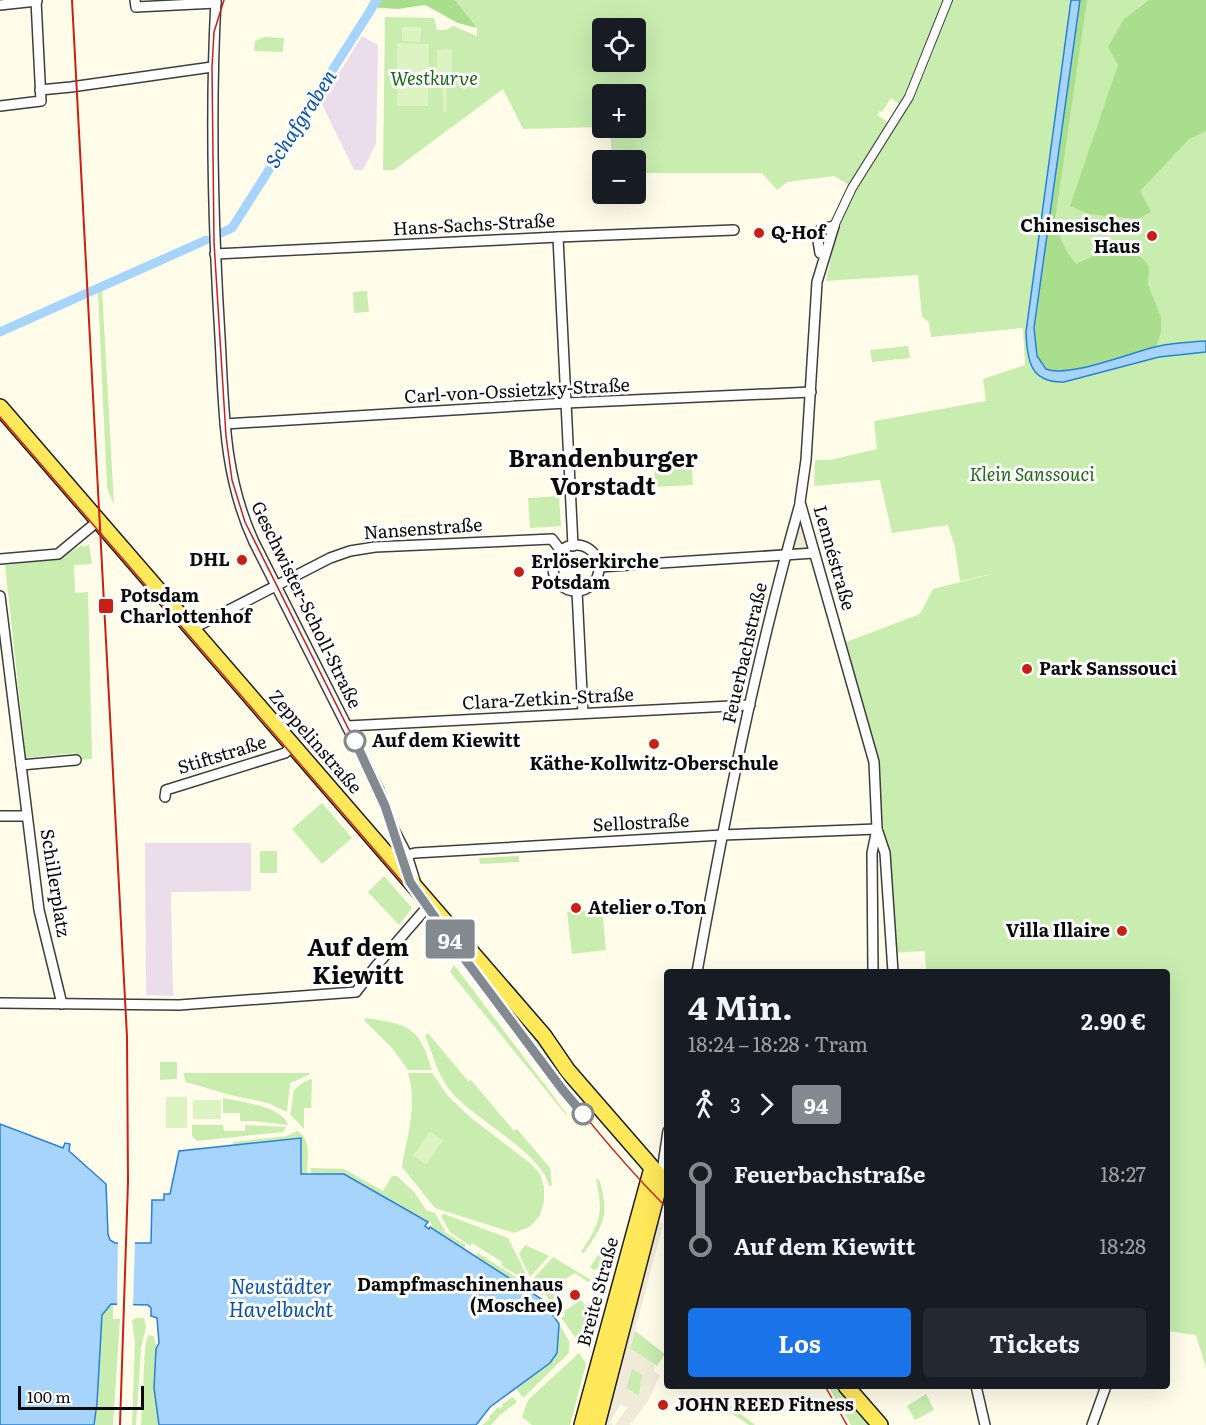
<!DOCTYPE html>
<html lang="de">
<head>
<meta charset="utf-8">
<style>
	:root { --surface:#171b24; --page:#242831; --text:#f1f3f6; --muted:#9ea1a6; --accent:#1a73e8 }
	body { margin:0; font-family:Literata,serif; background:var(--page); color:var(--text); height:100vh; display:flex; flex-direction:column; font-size:22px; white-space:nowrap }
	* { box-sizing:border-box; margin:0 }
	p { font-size:20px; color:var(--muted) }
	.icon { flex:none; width:33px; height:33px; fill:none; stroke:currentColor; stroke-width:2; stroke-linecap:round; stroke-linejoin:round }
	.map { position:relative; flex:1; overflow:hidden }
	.panel { position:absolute; left:664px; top:969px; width:506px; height:420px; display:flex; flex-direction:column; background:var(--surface); border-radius:6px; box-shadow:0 6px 24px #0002 }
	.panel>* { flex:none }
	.badge { padding:0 12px; border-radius:4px; font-size:21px; line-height:39px }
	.fabs { position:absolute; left:592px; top:18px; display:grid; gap:12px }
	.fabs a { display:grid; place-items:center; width:54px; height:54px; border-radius:6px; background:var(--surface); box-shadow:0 6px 24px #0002; font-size:30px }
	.scale { position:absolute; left:18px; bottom:15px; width:126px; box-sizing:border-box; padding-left:6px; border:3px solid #0b0b0b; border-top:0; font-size:16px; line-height:21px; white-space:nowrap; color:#0b0b0b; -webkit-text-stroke:4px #fff; paint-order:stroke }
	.map>.badge { position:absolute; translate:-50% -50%; box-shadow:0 0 0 3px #fff }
	.legs { display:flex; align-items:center; gap:9px; height:66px; padding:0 24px; font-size:20px }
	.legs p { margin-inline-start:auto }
	.summary { display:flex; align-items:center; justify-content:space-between; height:102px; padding:0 24px }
	h1 { font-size:33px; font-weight:700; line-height:45px }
	.primary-button { display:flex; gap:12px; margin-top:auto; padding:12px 24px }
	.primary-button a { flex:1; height:69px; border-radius:6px; background:var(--accent); color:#fff; font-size:24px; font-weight:700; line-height:69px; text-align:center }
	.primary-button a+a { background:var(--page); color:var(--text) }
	ul { padding:0 24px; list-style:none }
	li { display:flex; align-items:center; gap:21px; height:72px; font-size:22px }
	li i { display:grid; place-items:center; width:9px; height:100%; margin:0 8px; background:currentColor }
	li i::after { content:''; width:15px; height:15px; margin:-8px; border:4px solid; border-radius:50%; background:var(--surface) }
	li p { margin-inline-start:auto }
	li:first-child i { background:linear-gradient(#0000 50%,currentColor 0) }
	li:last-child i { background:linear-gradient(currentColor 50%,#0000 0) }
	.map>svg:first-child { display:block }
</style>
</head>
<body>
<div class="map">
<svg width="1206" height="1425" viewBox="0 0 1206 1425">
	<rect width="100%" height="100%" fill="#fffde9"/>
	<!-- industrial -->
	<g fill="#ebddeb">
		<path d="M362 36 378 45 376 144 363 170H354L321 102Z"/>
		<path d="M145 843H251V891L171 892 173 996 146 995Z"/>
	</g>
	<!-- green -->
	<g fill="#c8edaf" fill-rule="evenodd">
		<path d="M455 0H1206V1368L1196 1335 1167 1331V972H926L925 951 891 953 885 853 874 762 841 644 920 614 933 589 996 573 960 581 955 547 948 525 892 533 880 480 814 486 815 460H830L877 449 874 421 986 401 983 379 1025 365 1023 328 931 337 929 322 922 317 918 275 826 281 838 226 847 206 913 96 905 93 899 104 891 98 882 112 880 111 877 115 888 122 849 185 834 176 787 182 777 190 762 173H636V160H612L610 128H636V94H603V127L523 129 503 89 394 170H383L385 17 434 18 437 30H446L453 26 477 36V28ZM603 28H636V62H603Z"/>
		<path d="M264 37 284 38 283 52 254 51 255 41Z"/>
		<path d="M102 289 114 505 107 488 98 292Z"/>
		<path d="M367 291 369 312 354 313 353 292Z"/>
		<path d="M908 346 910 358 872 362 870 350Z"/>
		<path d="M691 457 693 485 655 487 654 459Z"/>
		<path d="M559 496 561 526 530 528 528 498Z"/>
		<path d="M89 544 92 564 74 565 75 593 88 592 92 759 76 760 75 753 26 758 5 565 58 559 82 545 84 547Z"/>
		<path d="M322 803 352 838 322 864 292 829Z"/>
		<rect x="260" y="851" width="17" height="22"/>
		<path d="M519 856V862L480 864 479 858Z"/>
		<path d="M384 876 412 908 399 925 368 892Z"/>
		<path d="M602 909 606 950 572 954 567 912Z"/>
		<path d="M454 965 567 1114 566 1115 450 972Z"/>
		<path d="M484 981 546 1052 561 1079 582 1107 580 1108Z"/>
		<path d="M366 1018C410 1025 419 1026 432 1070H408L392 1048 364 1020Z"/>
		<path d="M428 1033 468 1081 471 1080 514 1131 517 1129 550 1168 552 1185 549 1186C542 1153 477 1121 453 1094 438 1078 434 1056 425 1036Z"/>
		<path d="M160 1062H177V1079L160 1080Z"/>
		<path d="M183 1073H310L309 1075 290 1083 287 1112 268 1103 230 1095 186 1082Z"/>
		<path d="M408 1073H432L448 1096 470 1117 530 1163 540 1174 544 1187V1201L540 1215 531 1226 514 1233 435 1208 402 1167C407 1137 418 1103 408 1073Z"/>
		<path d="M310 1079 312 1080 311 1108H304V1129L290 1114C297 1092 285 1092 310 1079Z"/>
		<path d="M223 1098C241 1102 282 1106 288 1125L253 1121H240V1113H223Z"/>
		<path d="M192 1125H223L224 1131H245V1125L286 1127 283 1132 197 1141 192 1136Z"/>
		<path d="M297 1131C312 1138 307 1159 307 1174H301L300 1138 233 1146V1142L287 1136Z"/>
		<path d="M311 1168 344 1169 383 1191 392 1176H397L415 1193 426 1210 435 1213 446 1233 466 1245 464 1249 430 1227 432 1224 428 1221 382 1196 311 1174Z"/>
		<path d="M599 1179C610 1215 604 1224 584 1253L581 1252C600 1223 604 1214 596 1180Z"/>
		<path d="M444 1214 508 1238 527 1276 525 1280 501 1265 502 1262 472 1243 470 1246 450 1232 441 1216Z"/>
		<path d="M609 1239 618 1241 612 1266 608 1267 607 1270 601 1268 594 1270 590 1267Z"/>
		<path d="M525 1245 549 1256 530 1277 519 1254Z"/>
		<path d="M478 1253 533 1288 531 1292 476 1256Z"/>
		<path d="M553 1257 591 1280 588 1282 575 1273 550 1288 557 1299 551 1303 538 1283 532 1280Z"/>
		<path d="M599 1296 603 1302C598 1317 597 1339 578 1341L561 1318 565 1315 563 1312 581 1300 585 1305Z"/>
		<path d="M111 1304H113V1319H120L113 1425H94L97 1403 102 1314Z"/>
		<path d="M137 1318H144L146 1327 141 1348 136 1425H132L135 1342 132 1320Z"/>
		<path d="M559 1324 569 1341V1353L523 1398 516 1388 550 1363 557 1353Z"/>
		<path d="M635 1331 665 1354 657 1366 630 1349Z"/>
		<path d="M148 1335 154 1336 155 1344 157 1346 154 1388 159 1425H141L145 1348Z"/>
		<path d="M579 1353 586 1364 570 1425H532L522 1417 528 1400Z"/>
		<path d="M632 1368 643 1374 639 1396 626 1388Z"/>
		<path d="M828 1386H836L870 1425H851Z"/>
		<path d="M926 1394 934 1410 915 1420 907 1406Z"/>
		<path d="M513 1397 517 1402 500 1415 491 1425H482L490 1419 489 1417 498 1407 500 1409 503 1406 502 1404Z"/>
		<path d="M721 1398 755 1425H749L717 1404Z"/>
	</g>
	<!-- forest -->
	<g fill="#a9df8c">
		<path d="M371 0H455L477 28 458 23 425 5 398 9 367 7Z"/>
		<path d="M1080 0H1087L1055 220C1059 237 1064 250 1076 264 1103 251 1128 238 1149 266L1148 285 1161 317V333L1156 346C1137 352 1063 378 1048 370 1034 363 1034 342 1034 328Z"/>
		<path d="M1149 0H1206V131L1189 139 1140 191 1151 212 1137 219 1089 214 1070 206 1118 65 1108 47 1123 20Z"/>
	</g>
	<!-- pitch -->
	<g fill="#ddf3c1">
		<path d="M402 27H421L420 42 402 41Z"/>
		<path d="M397 43 429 44 428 106H397Z"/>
		<path d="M452 49V72L446 73 447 112H443L442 73 437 72V50Z"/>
		<rect x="166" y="1097" width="21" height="31"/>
		<rect x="193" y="1100" width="28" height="19"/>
		<path d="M430 1131 443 1140 426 1165 413 1156Z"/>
	</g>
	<!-- plaza -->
	<g fill="#efebd8" fill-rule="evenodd">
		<path d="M801 525 807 546 804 550 793 549 792 547 798 526Z"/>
		<path d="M659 1221 663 1225 630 1349 655 1364 654 1371 660 1375 648 1401 630 1425H615L627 1408 621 1404 610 1422 613 1425H606ZM632 1369 642 1375 639 1396 626 1388Z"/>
	</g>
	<!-- water -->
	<g fill="#a7d4fd" stroke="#2780db" stroke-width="1.5">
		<path d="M1071 0H1080L1034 328 1037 356 1046 369C1070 378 1129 353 1155 347 1171 343 1189 342 1206 341V352L1159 357 1064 382C1030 383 1027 360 1026 332Z"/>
		<path d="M0 1124 63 1148 65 1143 70 1144 69 1151 106 1184 108 1234 110 1240 115 1243H151L152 1200H164V1194H170L179 1151 301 1138V1174H344L428 1222 425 1226 429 1229 430 1227 543 1300 559 1324 557 1353 550 1363 490 1407 476 1425H159L154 1388 156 1349 159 1343 157 1318 151 1316V1308L148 1305 111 1304 102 1315 97 1403 94 1425H0Z"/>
	</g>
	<!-- pier -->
	<path fill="#fffde9" d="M118 1240H135L133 1308 117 1307Z"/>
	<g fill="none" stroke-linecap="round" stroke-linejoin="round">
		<!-- canal -->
		<g stroke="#a7d4fd" stroke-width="9">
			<path d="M221 233 232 228 377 0"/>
			<path d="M0 332 206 240"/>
		</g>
		<defs>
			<path id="pedestrian" d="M834 226 852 188 909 97 948 0"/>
			<g id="minor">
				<path d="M135 0 136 7 216 3"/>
				<path d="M216 0C210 112 213 225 220 337 224 409 223 475 254 542L379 790 390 822 407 855 416 884"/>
				<path d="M0 5 37 1"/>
				<path d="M40 90 71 87 212 67"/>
				<path d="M0 106 41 101 36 0"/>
				<path d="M834 226 817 282 806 460 800 502 874 762 877 829 872 853 873 972"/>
				<path d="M558 237 573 546"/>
				<path d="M820 253 817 235 821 229 834 226"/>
				<path d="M215 254 558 237 734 230"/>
				<path d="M225 424 566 403 811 392"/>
				<circle cx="576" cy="568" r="23"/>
				<path d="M0 559 58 554 98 521"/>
				<path d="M599 567 814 553"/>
				<path d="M577 591 583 713"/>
				<path d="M0 596 39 910 62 1004"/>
				<path d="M192 629 330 558 350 551 375 547 552 539 561 551"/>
				<path d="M347 726 750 705"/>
				<path d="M21 765 76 760"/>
				<path d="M165 797 166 790 285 753 292 746"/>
				<path d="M0 816H27"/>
				<path d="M878 832 885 853 893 972"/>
				<path d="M407 855 415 853 722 835 877 829"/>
				<path d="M697 972C725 815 756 658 800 504"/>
				<path d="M0 1003 179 1005 356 992 376 966 429 905"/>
				<path d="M661 1178 668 1131"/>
				<path d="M976 1386 985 1425"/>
				<path d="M1092 1425 1106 1386"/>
			</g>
			<g id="primary">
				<path d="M0 407 544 1036 568 1071 668 1186"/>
				<path d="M846 1386 880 1425"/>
				<path d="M582 1425 652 1168"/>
				<path d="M597 1425 661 1178"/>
			</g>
		</defs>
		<!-- pedestrian casing -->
		<use href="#pedestrian" stroke="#3e3e3e" stroke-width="10"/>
		<!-- minor casing -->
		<use href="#minor" stroke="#3e3e3e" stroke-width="12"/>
		<!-- primary casing -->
		<use href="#primary" stroke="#1c1c1c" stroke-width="18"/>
		<!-- pedestrian -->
		<use href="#pedestrian" stroke="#fff" stroke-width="8"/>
		<!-- minor -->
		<use href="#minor" stroke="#fff" stroke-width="9"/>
		<!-- primary -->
		<use href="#primary" stroke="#ffe859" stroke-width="15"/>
		<!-- tram -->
		<g stroke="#c82016" stroke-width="1.5">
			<path d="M224 0 214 32 212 67 214 242 226 436 232 480 245 522 379 790 410 882 427 908C506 1010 577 1118 668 1209"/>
			<path d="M0 417 410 891"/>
			<path d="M825 1386 847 1425"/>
		</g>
		<!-- rail -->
		<path stroke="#c82016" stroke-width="2" d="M72 0 127 1037 128 1182 120 1425"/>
	</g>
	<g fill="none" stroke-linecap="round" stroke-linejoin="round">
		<defs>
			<path id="line-1" d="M355 741 385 806 410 882 464 958 562 1089 583 1114"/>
		</defs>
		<!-- line-1 casing -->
		<use href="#line-1" stroke="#fff" stroke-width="14"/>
		<!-- line-1 -->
		<use href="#line-1" stroke="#838a8f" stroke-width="9"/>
	</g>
	<!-- markers -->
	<g fill="#c82016" stroke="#fff" stroke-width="2">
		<circle cx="759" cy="233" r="6"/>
		<circle cx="1152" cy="236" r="6"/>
		<circle cx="242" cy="560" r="6"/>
		<circle cx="519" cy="572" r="6"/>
		<rect x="98" y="598" width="16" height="16" rx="3"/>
		<circle cx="1027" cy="669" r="6"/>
		<circle cx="654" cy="744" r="6"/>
		<circle cx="576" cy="908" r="6"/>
		<circle cx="1122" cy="931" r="6"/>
		<circle cx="575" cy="1295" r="6"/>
		<circle cx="663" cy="1405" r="6"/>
	</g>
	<g fill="#fff" stroke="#838a8f" stroke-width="3">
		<circle cx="355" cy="741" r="10"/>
		<circle cx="583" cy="1114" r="10"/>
	</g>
	<g text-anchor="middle" stroke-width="6" stroke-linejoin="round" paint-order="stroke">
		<!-- park labels -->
		<g font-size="18" font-style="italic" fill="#1e6816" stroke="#fff">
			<text x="434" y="85">Westkurve</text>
			<text x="1032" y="481">Klein Sanssouci</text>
		</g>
		<!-- street labels -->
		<g font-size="18" fill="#0b0b0b" stroke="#fff">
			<text transform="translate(474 225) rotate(-3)" y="6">Hans-Sachs-Straße</text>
			<text transform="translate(517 391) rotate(-3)" y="6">Carl-von-Ossietzky-Straße</text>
			<text transform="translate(423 529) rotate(-4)" y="6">Nansenstraße</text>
			<text transform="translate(834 558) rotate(74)" y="6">Lennéstraße</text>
			<text transform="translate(306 605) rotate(64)" y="6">Geschwister-Scholl-Straße</text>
			<text transform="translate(745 653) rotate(-77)" y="6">Feuerbachstraße</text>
			<text transform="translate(548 699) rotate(-3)" y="6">Clara-Zetkin-Straße</text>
			<text transform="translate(315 742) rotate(49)" y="6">Zeppelinstraße</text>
			<text transform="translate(222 755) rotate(-17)" y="6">Stiftstraße</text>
			<text transform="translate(641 823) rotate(-3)" y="6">Sellostraße</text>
			<text transform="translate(55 883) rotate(81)" y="6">Schillerplatz</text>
			<text transform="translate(598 1292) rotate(-75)" y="6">Breite Straße</text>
		</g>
		<!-- poi labels -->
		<g font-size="18" font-weight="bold" fill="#0b0b0b" stroke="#fff" text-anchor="start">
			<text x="1140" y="232" text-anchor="end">Chinesisches<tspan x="1140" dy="21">Haus</tspan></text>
			<text x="771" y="239">Q-Hof</text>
			<text x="230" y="566" text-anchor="end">DHL</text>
			<text x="531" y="568">Erlöserkirche<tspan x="531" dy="21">Potsdam</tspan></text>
			<text x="120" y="602">Potsdam<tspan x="120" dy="21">Charlottenhof</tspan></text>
			<text x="1039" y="675">Park Sanssouci</text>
			<text x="654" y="770" text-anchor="middle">Käthe-Kollwitz-Oberschule</text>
			<text x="588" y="914">Atelier o.Ton</text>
			<text x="1110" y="937" text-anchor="end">Villa Illaire</text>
			<text x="563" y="1291" text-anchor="end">Dampfmaschinenhaus<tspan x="563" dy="21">(Moschee)</tspan></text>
			<text x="675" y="1411">JOHN REED Fitness</text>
		</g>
		<!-- stop labels -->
		<g font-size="18" font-weight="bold" fill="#0b0b0b" stroke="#fff" text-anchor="start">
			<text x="372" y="747">Auf dem Kiewitt</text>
		</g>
		<!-- water labels -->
		<g font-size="20" font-style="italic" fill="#0951a8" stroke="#fff">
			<text transform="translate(301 119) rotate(-57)" y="7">Schafgraben</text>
			<text x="281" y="1294">Neustädter<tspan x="281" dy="23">Havelbucht</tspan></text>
		</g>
		<!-- district labels -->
		<g font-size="24" font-weight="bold" fill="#0b0b0b" stroke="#fff">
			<text x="603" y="467">Brandenburger<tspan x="603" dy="28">Vorstadt</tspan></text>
			<text x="358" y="956">Auf dem<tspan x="358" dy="28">Kiewitt</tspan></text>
		</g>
	</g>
</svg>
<div class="fabs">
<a><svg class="icon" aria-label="locate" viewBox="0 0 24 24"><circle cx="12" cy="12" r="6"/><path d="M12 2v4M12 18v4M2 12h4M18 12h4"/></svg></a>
<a>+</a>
<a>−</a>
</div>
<div class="scale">100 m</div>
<b class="badge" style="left:450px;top:939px;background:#838a8f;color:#fff">94</b>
<section class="panel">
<div class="summary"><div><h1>4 Min.</h1><p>18:24 – 18:28 · Tram</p></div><b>2.90 €</b></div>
<div class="legs"><svg class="icon" aria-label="walk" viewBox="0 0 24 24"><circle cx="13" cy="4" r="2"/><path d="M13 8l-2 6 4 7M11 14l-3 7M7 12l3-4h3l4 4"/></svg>3<svg class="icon" aria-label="forward" viewBox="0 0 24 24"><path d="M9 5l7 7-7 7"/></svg><b class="badge" style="background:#838a8f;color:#fff">94</b></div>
<ul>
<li><i style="color:#838a8f"></i><b>Feuerbachstraße</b><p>18:27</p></li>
<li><i style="color:#838a8f"></i><b>Auf dem Kiewitt</b><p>18:28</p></li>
</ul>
<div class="primary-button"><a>Los</a><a>Tickets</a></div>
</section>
</div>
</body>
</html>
